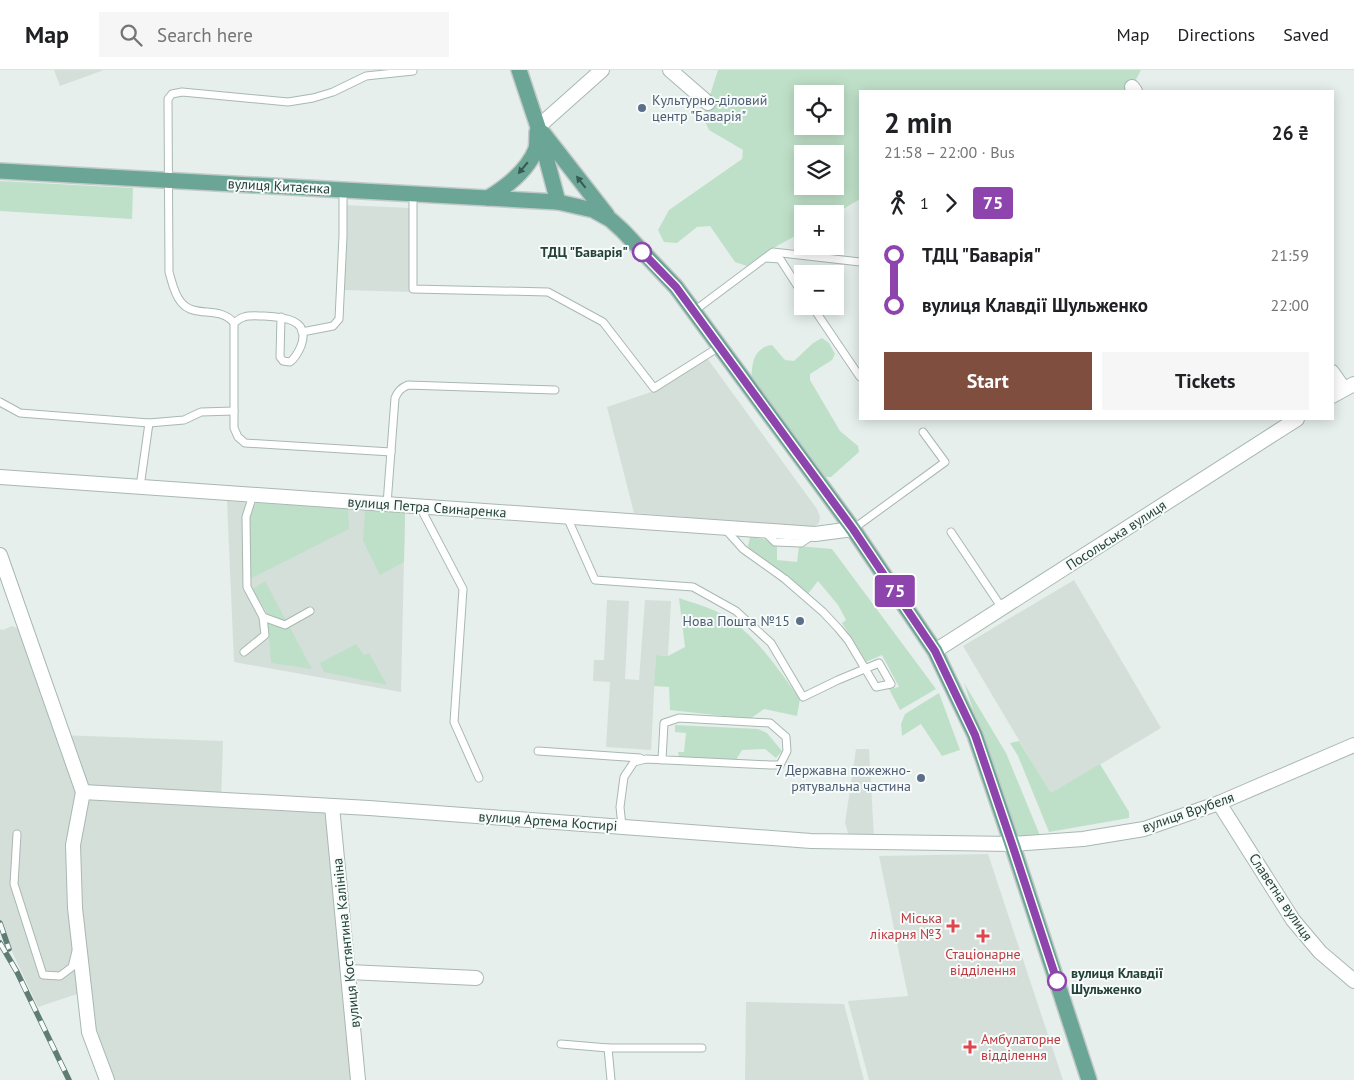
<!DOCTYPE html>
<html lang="en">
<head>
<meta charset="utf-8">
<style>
	:root { --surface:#fff; --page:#f6f6f6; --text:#202124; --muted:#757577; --line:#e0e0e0; --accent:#7f4e3f }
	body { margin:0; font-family:"PT Sans",sans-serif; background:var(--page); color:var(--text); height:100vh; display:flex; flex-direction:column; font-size:19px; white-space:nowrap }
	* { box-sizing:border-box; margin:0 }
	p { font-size:16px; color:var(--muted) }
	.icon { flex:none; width:28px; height:28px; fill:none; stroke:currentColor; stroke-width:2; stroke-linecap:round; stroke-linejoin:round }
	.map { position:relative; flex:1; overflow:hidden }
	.drawer { position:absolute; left:859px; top:20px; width:475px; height:330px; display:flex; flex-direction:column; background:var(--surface); border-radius:0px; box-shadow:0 2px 12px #0003 }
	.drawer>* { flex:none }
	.badge { padding:0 10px; border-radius:4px; font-size:18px; line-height:32px }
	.controls { position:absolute; left:794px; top:15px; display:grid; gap:10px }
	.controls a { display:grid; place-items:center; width:50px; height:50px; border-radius:0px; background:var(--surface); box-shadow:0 2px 12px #0003; font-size:25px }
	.map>.badge { position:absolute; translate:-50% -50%; box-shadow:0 0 0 2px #fff }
	.legs { display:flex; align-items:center; gap:8px; height:55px; padding:0 25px; font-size:16px }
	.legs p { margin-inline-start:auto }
	.head { display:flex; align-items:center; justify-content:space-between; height:85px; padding:0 25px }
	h1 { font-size:28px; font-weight:700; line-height:38px }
	.cta { display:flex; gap:10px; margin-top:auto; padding:10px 25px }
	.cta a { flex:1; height:58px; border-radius:0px; background:var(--accent); color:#fff; font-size:20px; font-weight:700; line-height:58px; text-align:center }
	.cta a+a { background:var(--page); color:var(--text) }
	ul { padding:0 25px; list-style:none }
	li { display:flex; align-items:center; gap:18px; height:50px; font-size:19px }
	li i { display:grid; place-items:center; width:8px; height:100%; margin:0 6px; background:currentColor }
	li i::after { content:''; width:12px; height:12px; margin:-6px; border:4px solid; border-radius:50%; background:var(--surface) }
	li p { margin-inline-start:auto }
	li:first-child i { background:linear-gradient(#0000 50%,currentColor 0) }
	li:last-child i { background:linear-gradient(currentColor 50%,#0000 0) }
	header { display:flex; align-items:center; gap:30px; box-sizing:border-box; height:70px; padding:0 25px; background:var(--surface); border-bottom:1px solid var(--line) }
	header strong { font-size:24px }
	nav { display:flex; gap:28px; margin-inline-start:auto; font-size:18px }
	.search { width:350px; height:45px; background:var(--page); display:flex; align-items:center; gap:12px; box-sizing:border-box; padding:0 18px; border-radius:0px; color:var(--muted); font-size:19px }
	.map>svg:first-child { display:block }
</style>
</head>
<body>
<header>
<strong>Map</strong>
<div class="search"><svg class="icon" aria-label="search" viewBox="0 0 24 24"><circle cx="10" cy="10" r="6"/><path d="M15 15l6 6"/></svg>Search here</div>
<nav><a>Map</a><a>Directions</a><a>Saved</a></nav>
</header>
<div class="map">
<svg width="1354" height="1010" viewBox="0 0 1354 1010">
	<rect width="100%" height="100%" fill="#e6efeb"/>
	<!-- built -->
	<g fill="#d4dfda">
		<path d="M54 0H104L60 16Z"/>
		<path d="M344 135 410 138 411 222 344 220Z"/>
		<path d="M707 288 817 439 820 447 819 453 813 457 634 443 607 337 654 321Z"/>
		<path d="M227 431 405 443 401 622 234 592Z"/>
		<path d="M1074 510 1161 658 1051 724 963 576Z"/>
		<path d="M607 530 629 531 625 609 639 610 645 530 671 531 668 586 656 585 651 680 606 677 610 612 593 611 594 590H604Z"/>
		<path d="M12 556 23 561 59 665 223 671 221 733 330 739 355 1010H103L80 923 38 937 0 856V559L3 560Z"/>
		<path d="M856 679H869L874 767 852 766 848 763 845 753Z"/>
		<path d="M988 784 1063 1010H869L848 931 908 926 879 786Z"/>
		<path d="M746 932 844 934 864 1010H745Z"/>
	</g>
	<!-- green -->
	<g fill="#bfe0c8" fill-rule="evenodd">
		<path d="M718 0H1141L1130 21H860V129L835 144H802V162L770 180 747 196 735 192 710 156 697 157 677 173 664 172 658 160 669 140 742 89 743 80 709 60 703 47ZM802 24H835V56H802ZM802 84H835V116H802Z"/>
		<path d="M0 111 133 118 132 149 0 141Z"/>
		<path d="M822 268 829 273 835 284 832 290 810 304V310L840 361 858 376 859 382 831 407H818L752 316C751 298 751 278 772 275L785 290 794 291 813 273Z"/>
		<path d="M256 433 348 439 349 459 250 509V448Z"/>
		<path d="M365 440 405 443 404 492 380 505 363 471Z"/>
		<path d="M750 467 769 470 777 474V490L797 492 799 476 832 479 936 619 900 640 889 619 899 617 882 585 866 592 842 553 846 550 838 535 818 511 808 524 752 482 748 476Z"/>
		<path d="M265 511 312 599 271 593 267 543 253 519Z"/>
		<path d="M679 528C692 533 707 536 719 543 754 561 777 598 800 629L797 646 764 639 750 649 670 640 669 617 654 616 656 585 668 586 685 577Z"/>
		<path d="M356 574 364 585 369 583 387 615 324 602 320 593Z"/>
		<path d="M964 613 1006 683 1041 768H1017Z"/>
		<path d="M939 623 960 680 942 686 921 654 902 666 901 654 905 644Z"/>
		<path d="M675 655 758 659 767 663 782 681 776 688 765 679 742 680 736 690 679 687 678 682H684L686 663 675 662Z"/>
		<path d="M1019 671 1051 723 1100 694 1129 742V748L1049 762 1018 686 1010 673Z"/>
	</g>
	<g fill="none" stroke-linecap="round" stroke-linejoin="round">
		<defs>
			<g id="lane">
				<path d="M413 124V219L548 222 603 252 654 318 719 277"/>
				<path d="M766 188 780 189 802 223"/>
				<path d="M812 236 860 307"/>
				<path d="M694 241 773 182 860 192"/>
				<path d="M234 253C238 250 240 248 244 247 250 245 258 246 264 246 283 247 311 249 301 276 298 283 295 288 290 292L283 291 280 287 281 247"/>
				<path d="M302 262 333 256 339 249 343 166V120"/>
				<path d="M0 332 20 343 149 353 184 350 201 342 234 341"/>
				<path d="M391 382 245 373 238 367 234 358V253C220 235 194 249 181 232 174 224 172 212 169 202L168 29 172 24 182 22 288 32 313 28 333 22 366 6 413 1"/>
				<path d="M140 417 149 353"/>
				<path d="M253 425 246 447 247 517 263 547 285 555 310 541"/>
				<path d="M387 434 395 328C398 321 401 318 408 315L555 320"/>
				<path d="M420 437 463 519 454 652 479 708"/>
				<path d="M567 447 595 510 693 517 736 541 771 573 803 627 838 610 879 593 891 614 876 617 848 570 838 558 823 542 785 509 743 479 726 460"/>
				<path d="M853 459 945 392 923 362"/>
				<path d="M765 462 775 472 801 473 813 465"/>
				<path d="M951 462 1002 538"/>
				<path d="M244 582 265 565 263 547"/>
				<path d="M538 681 640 688"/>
				<path d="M622 756 620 737 624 707 634 692 646 689 770 695H780L787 681 786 667 770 653 679 648 664 653 662 690"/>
				<path d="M17 764 14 814 43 905 60 906 72 897 76 881"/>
				<path d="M561 974 608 978H702"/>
				<path d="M608 978 611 1010"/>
			</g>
			<g id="street">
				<path d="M670 0 708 33"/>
				<path d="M1132 17 1135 21"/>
				<path d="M538 57 602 0"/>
				<path d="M1332 302 1344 319"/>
				<path d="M1332 326 1354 314"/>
				<path d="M0 407 815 464 853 459"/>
				<path d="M0 485 83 722"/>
				<path d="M935 581 1297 349"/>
				<path d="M83 722 369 738 811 771 1012 774 1083 769 1144 759 1219 733 1354 675"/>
				<path d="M83 722 73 775 75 838 89 962 107 1010"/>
				<path d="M1219 733 1293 850 1320 882 1354 911"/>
				<path d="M332 736 358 1010"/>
				<path d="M349 902 476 908"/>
			</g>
			<g id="primary">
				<path d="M519 0 538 57 558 132"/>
				<path d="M543 63 607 145"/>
				<path d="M0 101 558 132 593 140 611 150 623 161 676 217 853 459 935 581 975 665 1012 774 1089 1010"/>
				<path d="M488 128C506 117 528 100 536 79 537 74 537 68 537 62"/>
			</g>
		</defs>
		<!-- lane casing -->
		<use href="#lane" stroke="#a8b8b2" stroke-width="9"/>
		<!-- street casing -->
		<use href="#street" stroke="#a8b8b2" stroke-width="16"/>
		<!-- primary casing -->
		<use href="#primary" stroke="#c2cac8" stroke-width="18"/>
		<!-- lane -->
		<use href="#lane" stroke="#fff" stroke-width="7"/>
		<!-- street -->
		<use href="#street" stroke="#fff" stroke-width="14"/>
		<!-- primary -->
		<use href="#primary" stroke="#6aa596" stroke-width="15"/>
		<defs>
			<g id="rail">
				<path d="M0 853 9 879"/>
				<path d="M0 873 17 902 69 1010"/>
			</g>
		</defs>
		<!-- rail casing -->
		<use href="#rail" stroke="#5f7d75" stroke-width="5.5"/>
		<!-- rail -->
		<use href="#rail" stroke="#f7fbf9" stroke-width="4" stroke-dasharray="11" stroke-linecap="butt"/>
	</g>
	<!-- one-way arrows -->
	<defs><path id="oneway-solid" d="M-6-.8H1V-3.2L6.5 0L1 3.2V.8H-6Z" transform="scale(1.25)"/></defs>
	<g fill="#365b51">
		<use href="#oneway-solid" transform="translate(523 98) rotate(130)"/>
		<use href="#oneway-solid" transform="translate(581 112) rotate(-128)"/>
	</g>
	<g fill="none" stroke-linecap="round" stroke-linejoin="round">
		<defs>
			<path id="line-1" d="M642 182 676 217 798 384 853 459 935 581 975 665 1012 774 1057 911"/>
		</defs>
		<!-- line-1 casing -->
		<use href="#line-1" stroke="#fff" stroke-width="11"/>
		<!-- line-1 -->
		<use href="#line-1" stroke="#8e44ad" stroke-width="8"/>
	</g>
	<!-- markers -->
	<g fill="#5c6f8a" stroke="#f7fbf9" stroke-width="2">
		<circle cx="642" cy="38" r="5"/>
		<circle cx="800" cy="551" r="5"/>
		<circle cx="921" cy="708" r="5"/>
	</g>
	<g fill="#fff" stroke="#8e44ad" stroke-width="2.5">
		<circle cx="642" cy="182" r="9"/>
		<circle cx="1057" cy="911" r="9"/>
	</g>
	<g fill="#e0444e" stroke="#f7fbf9" stroke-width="2">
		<path d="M950.5 848.5h5v5h5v5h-5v5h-5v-5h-5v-5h5z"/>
		<path d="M980.5 858.5h5v5h5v5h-5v5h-5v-5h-5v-5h5z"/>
		<path d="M967.5 969.5h5v5h5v5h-5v5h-5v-5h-5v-5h5z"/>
	</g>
	<g text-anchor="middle" stroke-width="4" stroke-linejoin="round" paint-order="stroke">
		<!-- service labels -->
		<g font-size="14" fill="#4e5e75" stroke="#f7fbf9" text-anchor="end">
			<text x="652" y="35" text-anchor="start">Культурно-діловий<tspan x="652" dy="16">центр "Баварія"</tspan></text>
			<text x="790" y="556">Нова Пошта №15</text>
			<text x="911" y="705">7 Державна пожежно-<tspan x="911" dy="16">рятувальна частина</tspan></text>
		</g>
		<!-- street labels -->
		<g font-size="14" fill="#24423a" stroke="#f7fbf9">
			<text transform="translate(279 116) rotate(3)" y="5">вулиця Китаєнка</text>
			<text transform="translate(427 437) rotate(4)" y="5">вулиця Петра Свинаренка</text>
			<text transform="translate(1116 465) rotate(-33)" y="5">Посольська вулиця</text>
			<text transform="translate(1188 742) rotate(-19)" y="5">вулиця Врубеля</text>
			<text transform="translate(548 751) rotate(4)" y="5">вулиця Артема Костирі</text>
			<text transform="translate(1281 827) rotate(56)" y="5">Славетна вулиця</text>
			<text transform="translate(346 873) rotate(-96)" y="5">вулиця Костянтина Калініна</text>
		</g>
		<!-- stop labels -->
		<g font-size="14" font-weight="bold" fill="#24423a" stroke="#f7fbf9" text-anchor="end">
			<text x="628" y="187">ТДЦ "Баварія"</text>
			<text x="1071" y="908" text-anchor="start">вулиця Клавдії<tspan x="1071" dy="16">Шульженко</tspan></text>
		</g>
		<!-- health labels -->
		<g font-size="14" fill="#be3a42" stroke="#f7fbf9" text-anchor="end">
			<text x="942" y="853">Міська<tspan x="942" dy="16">лікарня №3</tspan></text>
			<text x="983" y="889" text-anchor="middle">Стаціонарне<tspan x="983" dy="16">відділення</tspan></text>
			<text x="981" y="974" text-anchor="start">Амбулаторне<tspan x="981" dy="16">відділення</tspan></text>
		</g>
	</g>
</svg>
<div class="controls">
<a><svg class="icon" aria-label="locate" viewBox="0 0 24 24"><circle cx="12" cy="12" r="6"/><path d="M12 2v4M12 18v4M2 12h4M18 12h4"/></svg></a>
<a><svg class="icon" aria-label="layers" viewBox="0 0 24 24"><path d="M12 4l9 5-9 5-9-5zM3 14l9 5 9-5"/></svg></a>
<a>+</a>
<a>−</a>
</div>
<b class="badge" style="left:895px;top:521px;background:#8e44ad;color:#fff">75</b>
<section class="drawer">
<div class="head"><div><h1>2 min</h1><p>21:58 – 22:00 · Bus</p></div><b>26 ₴</b></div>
<div class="legs"><svg class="icon" aria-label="walk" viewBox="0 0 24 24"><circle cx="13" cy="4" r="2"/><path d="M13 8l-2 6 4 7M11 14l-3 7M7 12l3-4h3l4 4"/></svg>1<svg class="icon" aria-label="forward" viewBox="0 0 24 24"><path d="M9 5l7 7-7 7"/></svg><b class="badge" style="background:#8e44ad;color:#fff">75</b></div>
<ul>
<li><i style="color:#8e44ad"></i><b>ТДЦ &quot;Баварія&quot;</b><p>21:59</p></li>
<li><i style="color:#8e44ad"></i><b>вулиця Клавдії Шульженко</b><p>22:00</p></li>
</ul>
<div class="cta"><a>Start</a><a>Tickets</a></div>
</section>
</div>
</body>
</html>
